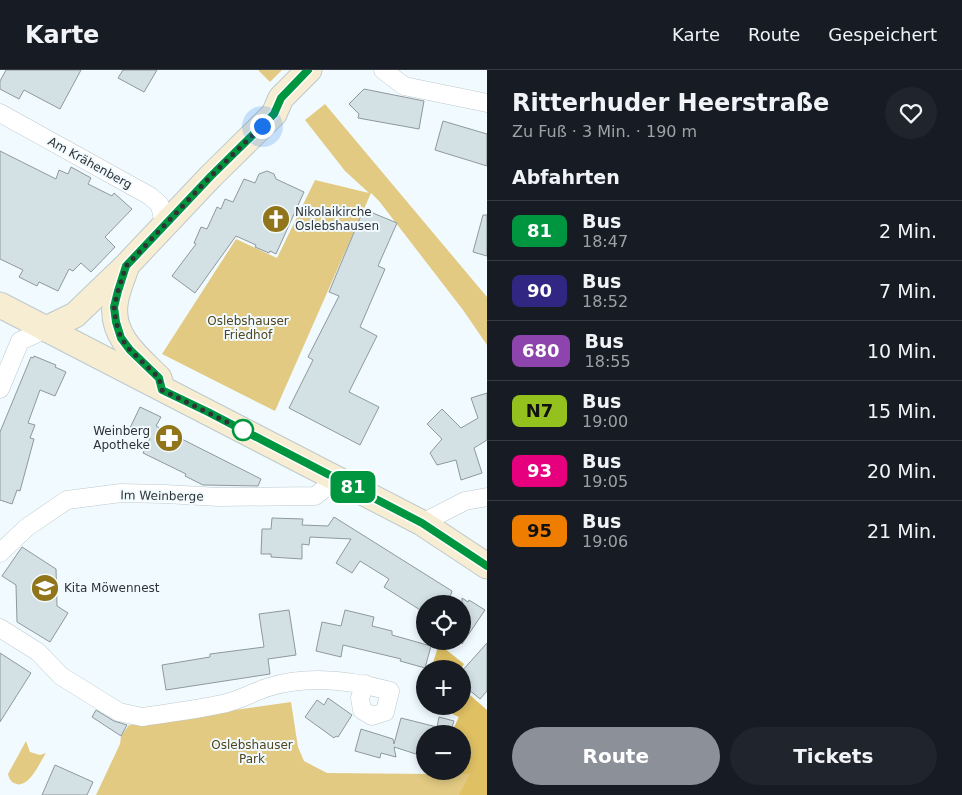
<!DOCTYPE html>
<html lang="de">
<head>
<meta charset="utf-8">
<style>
	:root { --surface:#171b24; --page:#20242c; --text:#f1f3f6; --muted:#9ea1a6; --line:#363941; --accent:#8c9099 }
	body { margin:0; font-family:"DejaVu Sans",sans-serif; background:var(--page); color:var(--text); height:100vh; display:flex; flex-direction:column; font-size:19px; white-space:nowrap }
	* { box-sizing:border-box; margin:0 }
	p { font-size:16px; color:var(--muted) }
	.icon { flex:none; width:28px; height:28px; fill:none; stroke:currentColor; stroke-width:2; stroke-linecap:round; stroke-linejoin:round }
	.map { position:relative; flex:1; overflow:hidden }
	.panel { display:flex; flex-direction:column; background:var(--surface); width:475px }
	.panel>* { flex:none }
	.badge { padding:0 10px; border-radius:8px; font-size:18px; line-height:32px }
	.fabs { position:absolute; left:416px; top:525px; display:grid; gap:10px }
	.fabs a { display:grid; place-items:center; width:55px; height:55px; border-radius:50%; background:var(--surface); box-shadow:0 2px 8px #0003; font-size:25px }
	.you { position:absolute; width:25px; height:25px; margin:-12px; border:4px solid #fff; border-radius:50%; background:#1a73e8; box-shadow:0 0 0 8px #1a73e833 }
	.map>.badge { position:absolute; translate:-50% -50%; box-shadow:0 0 0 2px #fff }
	h2 { padding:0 25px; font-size:19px; line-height:45px }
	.round { display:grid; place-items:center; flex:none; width:52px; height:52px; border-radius:26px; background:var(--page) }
	.head { display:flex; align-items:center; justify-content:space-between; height:85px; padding:0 25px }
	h1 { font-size:24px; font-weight:600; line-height:38px }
	.cta { display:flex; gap:10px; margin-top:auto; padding:10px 25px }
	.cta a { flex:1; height:58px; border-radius:30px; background:var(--accent); color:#fff; font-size:20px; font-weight:600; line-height:58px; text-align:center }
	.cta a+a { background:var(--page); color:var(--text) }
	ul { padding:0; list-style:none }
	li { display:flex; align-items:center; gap:15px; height:60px; padding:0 25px; border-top:1px solid var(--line) }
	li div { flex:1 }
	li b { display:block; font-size:19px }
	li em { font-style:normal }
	li .badge { min-width:55px; font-weight:700; text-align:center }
	header { display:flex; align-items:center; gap:30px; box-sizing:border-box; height:70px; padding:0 25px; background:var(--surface); border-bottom:1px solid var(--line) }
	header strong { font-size:24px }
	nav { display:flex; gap:28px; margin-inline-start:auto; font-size:18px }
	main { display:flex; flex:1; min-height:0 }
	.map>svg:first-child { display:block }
</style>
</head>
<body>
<header>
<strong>Karte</strong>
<nav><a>Karte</a><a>Route</a><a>Gespeichert</a></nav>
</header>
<main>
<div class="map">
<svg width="487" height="725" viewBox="0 0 487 725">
	<rect width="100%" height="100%" fill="#f1fbff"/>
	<!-- green -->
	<g fill="#e2ca82">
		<path d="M258 0H282L270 12Z"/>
		<path d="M325 34 487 227V275L463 240 379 131 371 123 275 341 162 284 236 169 277 188 315 110 369 123 345 101 305 50Z"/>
		<path d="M291 632 298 677 304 691 327 703 431 704 433 701H462V664H451L459 647 437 636H462L487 725H96L120 674 121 666 129 655Z"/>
		<path d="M26 671 30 682 40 685 46 683C40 692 28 721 14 713 10 711 9 708 8 704Z"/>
	</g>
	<!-- forest -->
	<g fill="#dfc063">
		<path d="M439 574 464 594 461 599H431Z"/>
		<path d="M463 619 487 640V725H459L470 704H432L433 701H462V664H451L459 647 437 636H462Z"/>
	</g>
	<!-- building -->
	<g fill="#d3e0e4" stroke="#8e999d">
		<path d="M6 0H81L60 39 24 20 19 29 0 19V11Z"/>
		<path d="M123 0H157L144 22 118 8Z"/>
		<path d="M364 19 424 31 419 59 358 48 359 44 349 34Z"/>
		<path d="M443 51 487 64V96L435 80Z"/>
		<path d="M0 81 56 109 59 100 68 104 71 97 91 108 88 114 112 126 114 123 132 139 105 167 115 177 91 202 81 193 73 201 69 199 58 221 39 212 37 216 19 207 23 200 0 189Z"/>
		<path d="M267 101 274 104 276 109 304 122 276 184 270 181 269 183 255 177 256 175 236 166 195 223 172 206 196 174 194 173 201 157 207 159 217 137 221 139 225 129 233 132 244 109 255 113 259 104Z"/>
		<path d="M363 141H368L397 153 378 196 385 199 360 257 377 266 349 322 379 337 360 375 289 338 313 290 308 287 339 226 329 222Z"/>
		<path d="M483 145H487V186L473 182Z"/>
		<path d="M34 286 56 295 55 297 66 302 55 326 40 320 28 353 35 355 30 368 34 369 20 421 17 420 12 434 0 430V362L31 287 33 288Z"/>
		<path d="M487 323V370L474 378 482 403 461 410 456 390 437 395 430 383 442 369 427 354 442 339 461 358 478 348 471 328Z"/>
		<path d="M140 337 161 347 156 356 261 409 258 416 203 415 185 406 186 404 143 383 150 368 130 358Z"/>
		<path d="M334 447 452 521 448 534H425V543L384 517 389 509 360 491 352 503 336 493 351 469 310 467 309 475 302 474V489L271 487V484H261L262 459H271L272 448 303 449 302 455 328 456Z"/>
		<path d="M22 477 56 499 57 536 68 543 50 572 17 552 16 515 2 506Z"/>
		<path d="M462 528 468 532 469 530 485 540 462 574Z"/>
		<path d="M289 540 296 585 268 589 270 604 166 620 162 595 210 587V584L264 577 259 544Z"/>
		<path d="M345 540 374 547 372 556 392 561V565L431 576 425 598 400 591 401 589 343 575 341 587 316 581 322 552 341 556Z"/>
		<path d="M487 573V621L480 629 467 618 470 614 462 607V601Z"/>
		<path d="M0 583 31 603 0 652Z"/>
		<path d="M328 628 352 645 338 667 336 666 334 668 305 647 317 630 324 635Z"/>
		<path d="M96 640 114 651 127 655 121 666 92 647Z"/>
		<path d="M439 647 454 651 450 663 425 664V681L420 680 416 684 394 677 396 687 381 683 380 688 355 681 361 659 393 669 394 674 401 648 437 657Z"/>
		<path d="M55 695 93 712 87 725H42Z"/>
	</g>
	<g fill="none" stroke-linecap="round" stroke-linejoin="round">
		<defs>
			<g id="street">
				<path d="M383 0 404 16 487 33"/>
				<path d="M0 43 150 126 160 135 164 154"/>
				<path d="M0 319 20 271 46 259"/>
				<path d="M422 453 465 431 487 427"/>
				<path d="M0 483 26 458 67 430 121 423 165 424 219 427 315 426 337 409"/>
				<path d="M0 558 38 582 61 606 119 642 142 647C168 643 195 640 222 634 238 631 253 622 269 617 308 605 351 610 390 621L385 642 372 646 362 640 360 628 365 614"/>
			</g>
			<g id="secondary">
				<path d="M126 198C122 210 116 222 115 235 111 267 139 288 159 308L160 312"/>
				<path d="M0 235 422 453 487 496"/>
				<path d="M46 259 75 245 126 196 211 106 274 44 281 28 309 0"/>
			</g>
		</defs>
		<!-- street casing -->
		<use href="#street" stroke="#bdc9cd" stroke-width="19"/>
		<!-- secondary casing -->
		<use href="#secondary" stroke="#bdc9cd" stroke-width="27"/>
		<!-- street -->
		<use href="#street" stroke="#fff" stroke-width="18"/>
		<!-- secondary -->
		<use href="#secondary" stroke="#f7edd2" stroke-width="25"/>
	</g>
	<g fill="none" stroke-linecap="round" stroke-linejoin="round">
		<defs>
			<path id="line" d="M308 0 281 28 274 44 211 106 126 196 118 221 114 237 116 252 121 268 130 280 159 308 162 320 208 342 422 453 487 496"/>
		</defs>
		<!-- line casing -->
		<use href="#line" stroke="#fff" stroke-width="11"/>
		<!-- line -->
		<use href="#line" stroke="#009640" stroke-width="8"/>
		<!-- walk -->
		<path stroke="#2f3335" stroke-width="5" stroke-dasharray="0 9" d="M243 360 162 320 159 308 130 280 121 268 116 252 114 237 118 221 126 196 211 106 262 56"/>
	</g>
	<!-- icons -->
	<defs>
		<symbol id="church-disc" viewBox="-11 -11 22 22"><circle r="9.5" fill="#90751a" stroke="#f1fbff"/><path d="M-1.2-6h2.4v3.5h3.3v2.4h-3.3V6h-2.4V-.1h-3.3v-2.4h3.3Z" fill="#fff"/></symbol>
		<symbol id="pharmacy-disc" viewBox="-11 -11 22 22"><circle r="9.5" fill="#90751a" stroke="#f1fbff"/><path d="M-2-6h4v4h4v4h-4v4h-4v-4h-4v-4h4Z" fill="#fff"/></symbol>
		<symbol id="school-disc" viewBox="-11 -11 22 22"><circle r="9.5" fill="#90751a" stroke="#f1fbff"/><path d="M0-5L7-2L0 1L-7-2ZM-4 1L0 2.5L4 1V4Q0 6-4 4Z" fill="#fff"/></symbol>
	</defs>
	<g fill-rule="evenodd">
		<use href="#church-disc" x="260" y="133" width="32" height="32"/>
		<use href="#pharmacy-disc" x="153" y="352" width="32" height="32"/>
		<use href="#school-disc" x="29" y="502" width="32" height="32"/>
	</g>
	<!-- markers -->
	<circle fill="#fff" stroke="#009640" stroke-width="2.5" cx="243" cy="360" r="10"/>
	<g text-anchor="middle" stroke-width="4" stroke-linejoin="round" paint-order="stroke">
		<!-- street labels -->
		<g font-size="12" fill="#2f3335" stroke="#f1fbff">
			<text transform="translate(90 93) rotate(29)" y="4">Am Krähenberg</text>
			<text transform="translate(162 426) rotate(1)" y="4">Im Weinberge</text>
		</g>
		<!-- poi labels -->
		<g font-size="12" fill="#2f3335" stroke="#f1fbff" text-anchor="start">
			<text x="295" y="146">Nikolaikirche<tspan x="295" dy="14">Oslebshausen</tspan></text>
			<text x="150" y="365" text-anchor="end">Weinberg<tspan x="150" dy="14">Apotheke</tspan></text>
			<text x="64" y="522">Kita Möwennest</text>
		</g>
		<!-- park labels -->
		<g font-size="12" fill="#52451d" stroke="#f1fbff">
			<text x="248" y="255">Oslebshauser<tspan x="248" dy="14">Friedhof</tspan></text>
			<text x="252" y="679">Oslebshauser<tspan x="252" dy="14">Park</tspan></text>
		</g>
	</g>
</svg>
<div class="fabs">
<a><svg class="icon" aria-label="locate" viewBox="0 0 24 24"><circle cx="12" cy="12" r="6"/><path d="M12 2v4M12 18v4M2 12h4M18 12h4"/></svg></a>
<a>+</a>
<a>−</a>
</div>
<div class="you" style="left:262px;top:56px"></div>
<b class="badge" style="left:353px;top:417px;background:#009640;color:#fff">81</b>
</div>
<section class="panel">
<div class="head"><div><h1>Ritterhuder Heerstraße</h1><p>Zu Fuß · 3 Min. · 190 m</p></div><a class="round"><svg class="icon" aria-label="heart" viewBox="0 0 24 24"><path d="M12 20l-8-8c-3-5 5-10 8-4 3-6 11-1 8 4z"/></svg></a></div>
<h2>Abfahrten</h2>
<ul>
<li><span class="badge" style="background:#009640;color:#fff">81</span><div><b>Bus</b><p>18:47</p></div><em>2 Min.</em></li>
<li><span class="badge" style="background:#312783;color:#fff">90</span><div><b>Bus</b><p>18:52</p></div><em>7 Min.</em></li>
<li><span class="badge" style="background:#8e44ad;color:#fff">680</span><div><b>Bus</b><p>18:55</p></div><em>10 Min.</em></li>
<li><span class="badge" style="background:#95c11f;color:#111">N7</span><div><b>Bus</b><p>19:00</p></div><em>15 Min.</em></li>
<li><span class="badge" style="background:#e6007e;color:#fff">93</span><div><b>Bus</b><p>19:05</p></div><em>20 Min.</em></li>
<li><span class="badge" style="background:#ef7d00;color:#111">95</span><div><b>Bus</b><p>19:06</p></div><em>21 Min.</em></li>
</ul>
<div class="cta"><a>Route</a><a>Tickets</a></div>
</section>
</main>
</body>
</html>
